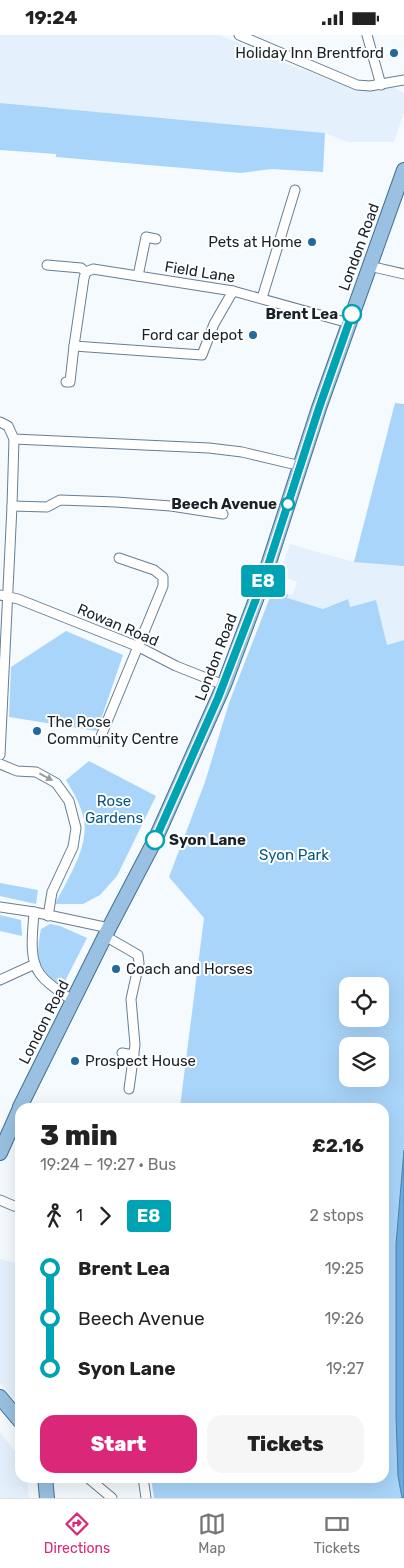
<!DOCTYPE html>
<html lang="en">
<head>
<meta charset="utf-8">
<style>
	:root { --surface:#fff; --page:#f6f6f6; --text:#222; --muted:#767676; --line:#e0e0e0; --accent:#db2777 }
	body { margin:0; font-family:Rubik,sans-serif; background:var(--page); color:var(--text); height:100vh; display:flex; flex-direction:column; font-size:19px; white-space:nowrap }
	* { box-sizing:border-box; margin:0 }
	p { font-size:16px; color:var(--muted) }
	.icon { flex:none; width:28px; height:28px; fill:none; stroke:currentColor; stroke-width:2; stroke-linecap:round; stroke-linejoin:round }
	.map { position:relative; flex:1; overflow:hidden }
	.drawer { position:absolute; left:15px; top:1068px; width:374px; height:380px; display:flex; flex-direction:column; background:var(--surface); border-radius:15px; box-shadow:0 5px 20px #0002 }
	.drawer>* { flex:none }
	.badge { padding:0 10px; border-radius:4px; font-size:18px; line-height:32px }
	.fabs { position:absolute; left:339px; top:942px; display:grid; gap:10px }
	.fabs a { display:grid; place-items:center; width:50px; height:50px; border-radius:10px; background:var(--surface); box-shadow:0 5px 20px #0002; font-size:25px }
	.map>.badge { position:absolute; translate:-50% -50%; box-shadow:0 0 0 2px #fff }
	.legs { display:flex; align-items:center; gap:8px; height:55px; padding:0 25px; font-size:16px }
	.legs p { margin-inline-start:auto }
	.summary { display:flex; align-items:center; justify-content:space-between; height:85px; padding:0 25px }
	h1 { font-size:28px; font-weight:800; line-height:38px }
	.cta { display:flex; gap:10px; margin-top:auto; padding:10px 25px }
	.cta a { flex:1; height:58px; border-radius:15px; background:var(--accent); color:#fff; font-size:20px; font-weight:800; line-height:58px; text-align:center }
	.cta a+a { background:var(--page); color:var(--text) }
	ul { padding:0 25px; list-style:none }
	li { display:flex; align-items:center; gap:18px; height:50px; font-size:19px }
	li i { display:grid; place-items:center; width:8px; height:100%; margin:0 6px; background:currentColor }
	li i::after { content:''; width:12px; height:12px; margin:-6px; border:4px solid; border-radius:50%; background:var(--surface) }
	li p { margin-inline-start:auto }
	li:first-child i { background:linear-gradient(#0000 50%,currentColor 0) }
	li:last-child i { background:linear-gradient(currentColor 50%,#0000 0) }
	.status { display:flex; justify-content:space-between; align-items:center; height:35px; padding:0 25px; background:var(--surface); direction:ltr }
	.status svg { height:14px; fill:currentColor }
	.tabs { display:flex; justify-content:space-around; align-items:center; height:70px; border-top:1px solid var(--line); background:var(--surface); font-size:14px; color:var(--muted) }
	.tabs a { display:grid; justify-items:center; gap:2px }
	.tabs .selected { color:var(--accent) }
	.map>svg:first-child { display:block }
</style>
</head>
<body>
<div class="status"><b>19:24</b><svg viewBox="0 0 49 12"><path d="M0 12V9h3v3zM5 12V6h3v6zM10 12V3h3v9zM15 12V0h3v12zM26 1h20v11H26zM47 4h2v5h-2z"/></svg></div>
<div class="map">
<svg width="404" height="1463" viewBox="0 0 404 1463">
	<rect width="100%" height="100%" fill="#f4fafe"/>
	<!-- built -->
	<g fill="#e4f1fd">
		<path d="M0 0H220L293 31 357 54 395 53 404 58V77L394 107H348L325 98 0 68Z"/>
		<path d="M290 509 354 527 404 529V605L387 610 350 572 347 564 323 574 286 563 288 559 292 560 297 547 282 541 280 537Z"/>
		<path d="M0 1224 20 1229V1370L0 1348Z"/>
		<path d="M0 1397 19 1422 20 1442 27 1443 29 1463H0Z"/>
	</g>
	<!-- green -->
	<g fill="#a9d5fa" fill-rule="evenodd">
		<path d="M0 68 325 98 323 137 272 134 241 138 56 122V119L0 115Z"/>
		<path d="M395 368 404 369V531L354 527Z"/>
		<path d="M276 555 288 559 287 563 323 574 348 564 350 572 376 565 387 610 404 605V1463H154L151 1443 384 1442V1072H180L204 883 169 842 205 747 229 668 272 557ZM348 951H380V984H348ZM348 1011H380V1044H348Z"/>
		<path d="M66 596 123 620 97 696 9 682 11 632Z"/>
		<path d="M89 726 156 761 117 841 100 860 83 869H55C67 845 89 812 84 785 81 770 74 758 66 745Z"/>
		<path d="M0 848 38 855 36 869 0 861Z"/>
		<path d="M0 880 21 885 22 901 0 896Z"/>
		<path d="M50 889 60 891 87 903 62 952C37 932 35 925 41 894Z"/>
	</g>
	<!-- water -->
	<path fill="#69aae0" stroke="#5181a9" d="M404 1115V1463H402L398 1441 396 1381V1209Z"/>
	<g fill="none" stroke-linecap="round" stroke-linejoin="round">
		<defs>
			<g id="street">
				<path d="M239 0 357 50 370 51 404 45"/>
				<path d="M367 0 381 50"/>
				<path d="M47 230 81 233 86 237 93 234 233 256 349 288"/>
				<path d="M369 231 404 239"/>
				<path d="M86 237 84 243 74 311 202 320 214 289 233 256"/>
				<path d="M138 241 146 202 156 204"/>
				<path d="M262 263 295 155"/>
				<path d="M66 347H70L74 311"/>
				<path d="M0 387 8 391 14 404 209 413 242 417 301 431"/>
				<path d="M12 471 47 472 60 465 116 467 171 471 223 479"/>
				<path d="M0 560 18 564 139 612 176 631 224 650"/>
				<path d="M99 706 163 551V542L154 535 119 523"/>
				<path d="M0 720 12 471 14 404"/>
				<path d="M0 729 17 736 36 737 56 748 69 766 76 793 73 812 52 857 48 881"/>
				<path d="M0 872 34 877 109 893"/>
				<path d="M34 877C33 896 28 923 40 939 48 950 62 958 73 966"/>
				<path d="M105 901 138 920 139 928 131 964 135 1010 129 1054"/>
				<path d="M0 945 35 929"/>
				<path d="M122 1018 134 1020"/>
				<path d="M0 1165 14 1171 20 1172"/>
				<path d="M87 1442 112 1463"/>
				<path d="M143 1442 146 1463"/>
			</g>
			<g id="primary">
				<path d="M20 1072 109 893 155 805 224 650 264 543 319 373 404 135"/>
				<path d="M0 1118 20 1073"/>
				<path d="M0 1362 20 1386"/>
				<path d="M45 1442 47 1463"/>
			</g>
		</defs>
		<!-- street casing -->
		<use href="#street" stroke="#677e92" stroke-width="11"/>
		<!-- primary casing -->
		<use href="#primary" stroke="#416f94" stroke-width="16"/>
		<!-- street -->
		<use href="#street" stroke="#fff" stroke-width="9"/>
		<!-- primary -->
		<use href="#primary" stroke="#9ac1e1" stroke-width="14"/>
	</g>
	<!-- one-way arrows -->
	<defs><path id="oneway-solid" d="M-6-.8H1V-3.2L6.5 0L1 3.2V.8H-6Z" transform="scale(1.25)"/></defs>
	<use fill="#989c9f" href="#oneway-solid" transform="translate(46 742) rotate(28)"/>
	<g fill="none" stroke-linecap="round" stroke-linejoin="round">
		<defs>
			<path id="line-1" d="M155 805 218 663 264 543 319 373 352 279"/>
		</defs>
		<!-- line-1 casing -->
		<use href="#line-1" stroke="#fff" stroke-width="11"/>
		<!-- line-1 -->
		<use href="#line-1" stroke="#00a3b4" stroke-width="8"/>
	</g>
	<!-- markers -->
	<g fill="#22699e" stroke="#fff" stroke-width="2">
		<circle cx="394" cy="18" r="5"/>
		<circle cx="312" cy="207" r="5"/>
		<circle cx="253" cy="300" r="5"/>
		<circle cx="37" cy="696" r="5"/>
		<circle cx="116" cy="934" r="5"/>
		<circle cx="75" cy="1026" r="5"/>
	</g>
	<g fill="#fff" stroke="#00a3b4" stroke-width="2.5">
		<circle cx="352" cy="279" r="9"/>
		<circle cx="288" cy="469" r="6"/>
		<circle cx="155" cy="805" r="9"/>
	</g>
	<g text-anchor="middle" stroke-width="4" stroke-linejoin="round" paint-order="stroke">
		<!-- poi labels -->
		<g font-size="15" fill="#19222a" stroke="#fff" text-anchor="end">
			<text x="384" y="23">Holiday Inn Brentford</text>
			<text x="302" y="212">Pets at Home</text>
			<text x="243" y="305">Ford car depot</text>
			<text x="47" y="692" text-anchor="start">The Rose<tspan x="47" dy="17">Community Centre</tspan></text>
			<text x="126" y="939" text-anchor="start">Coach and Horses</text>
			<text x="85" y="1031" text-anchor="start">Prospect House</text>
		</g>
		<!-- street labels -->
		<g font-size="15" fill="#19222a" stroke="#fff">
			<text transform="translate(359 212) rotate(-70)" y="5">London Road</text>
			<text transform="translate(200 237) rotate(9)" y="5">Field Lane</text>
			<text transform="translate(118 590) rotate(23)" y="5">Rowan Road</text>
			<text transform="translate(216 622) rotate(-69)" y="5">London Road</text>
			<text transform="translate(44 987) rotate(-63)" y="5">London Road</text>
		</g>
		<!-- stop labels -->
		<g font-size="15" font-weight="bold" fill="#19222a" stroke="#fff" text-anchor="end">
			<text x="338" y="284">Brent Lea</text>
			<text x="277" y="474">Beech Avenue</text>
			<text x="169" y="810" text-anchor="start">Syon Lane</text>
		</g>
		<!-- park labels -->
		<g font-size="15" fill="#075688" stroke="#fff">
			<text x="114" y="771">Rose<tspan x="114" dy="17">Gardens</tspan></text>
			<text x="294" y="825">Syon Park</text>
		</g>
	</g>
</svg>
<div class="fabs">
<a><svg class="icon" aria-label="locate" viewBox="0 0 24 24"><circle cx="12" cy="12" r="6"/><path d="M12 2v4M12 18v4M2 12h4M18 12h4"/></svg></a>
<a><svg class="icon" aria-label="layers" viewBox="0 0 24 24"><path d="M12 4l9 5-9 5-9-5zM3 14l9 5 9-5"/></svg></a>
</div>
<b class="badge" style="left:263px;top:546px;background:#00a3b4;color:#fff">E8</b>
<section class="drawer">
<div class="summary"><div><h1>3 min</h1><p>19:24 – 19:27 · Bus</p></div><b>£2.16</b></div>
<div class="legs"><svg class="icon" aria-label="walk" viewBox="0 0 24 24"><circle cx="13" cy="4" r="2"/><path d="M13 8l-2 6 4 7M11 14l-3 7M7 12l3-4h3l4 4"/></svg>1<svg class="icon" aria-label="forward" viewBox="0 0 24 24"><path d="M9 5l7 7-7 7"/></svg><b class="badge" style="background:#00a3b4;color:#fff">E8</b><p>2 stops</p></div>
<ul>
<li><i style="color:#00a3b4"></i><b>Brent Lea</b><p>19:25</p></li>
<li><i style="color:#00a3b4"></i><span>Beech Avenue</span><p>19:26</p></li>
<li><i style="color:#00a3b4"></i><b>Syon Lane</b><p>19:27</p></li>
</ul>
<div class="cta"><a>Start</a><a>Tickets</a></div>
</section>
</div>
<nav class="tabs">
<a class="selected"><svg class="icon" aria-label="directions" viewBox="0 0 24 24"><path d="M12 3l9 9-9 9-9-9zM9 14v-3h6M13 9l2 2-2 2"/></svg>Directions</a>
<a><svg class="icon" aria-label="map" viewBox="0 0 24 24"><path d="M3 6l6-2 6 2 6-2v14l-6 2-6-2-6 2zM9 4v14M15 6v14"/></svg>Map</a>
<a><svg class="icon" aria-label="tickets" viewBox="0 0 24 24"><path d="M3 7h18v10H3zM15 7v10"/></svg>Tickets</a>
</nav>
</body>
</html>
